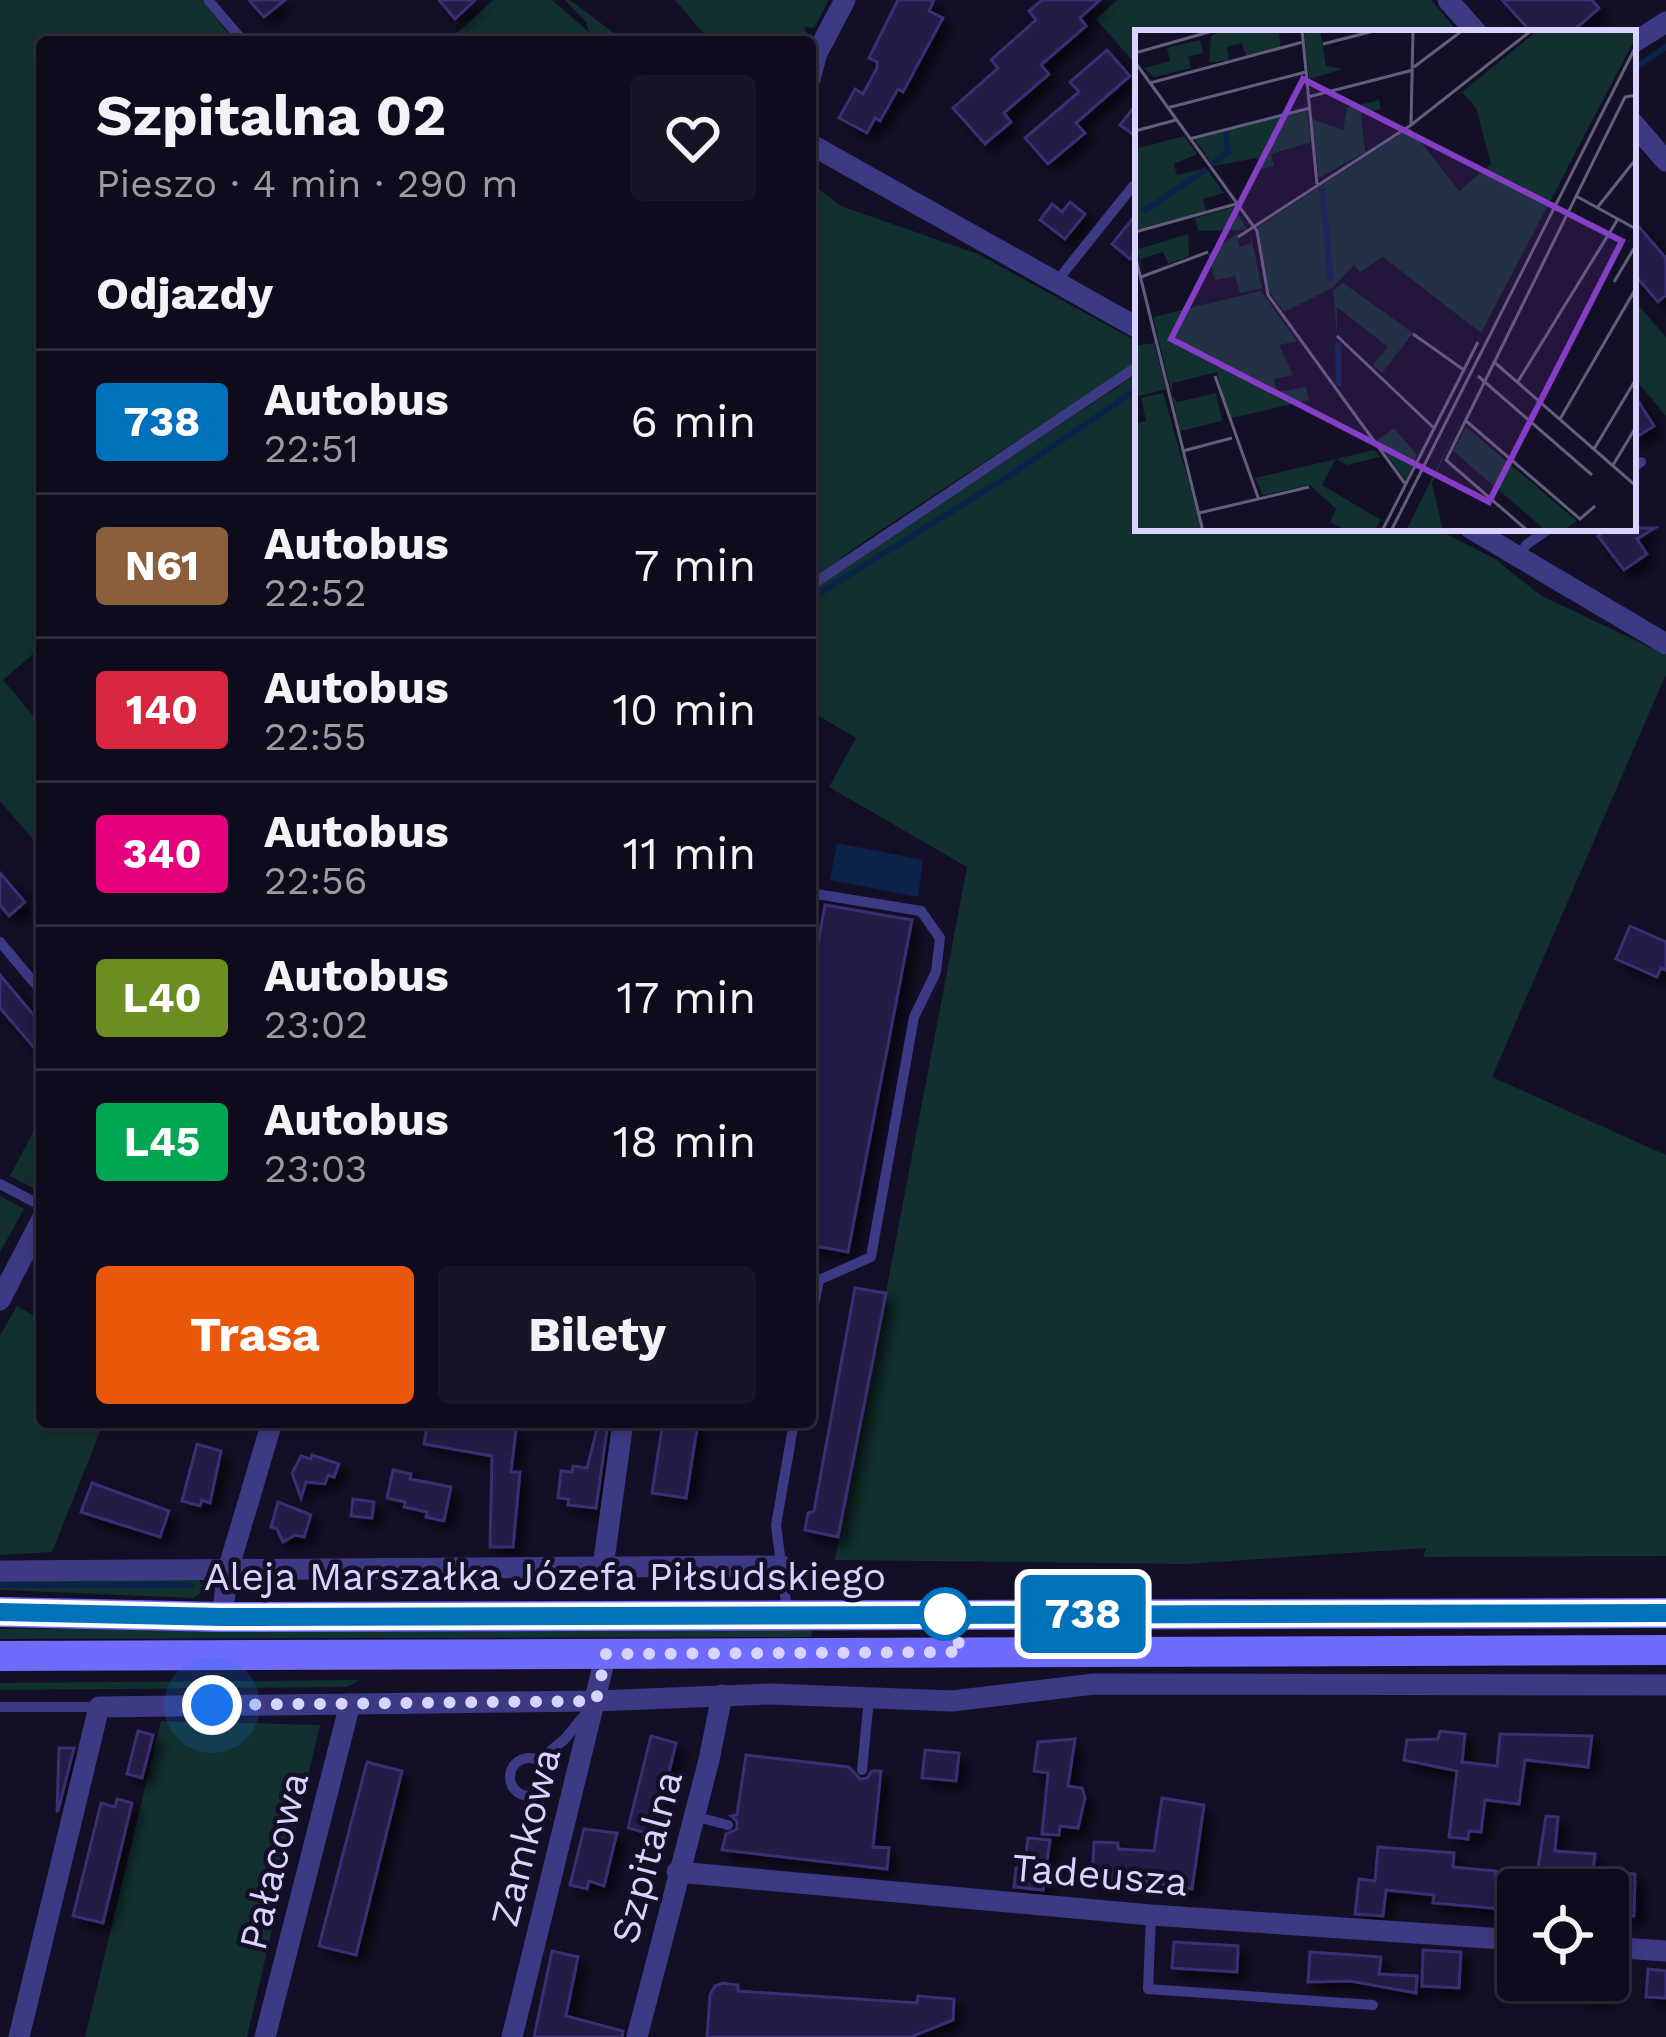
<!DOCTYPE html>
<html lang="pl">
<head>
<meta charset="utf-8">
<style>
	:root { --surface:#0e0b1c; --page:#171425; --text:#f1f3f6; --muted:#9b9ba3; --line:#2e2b3b; --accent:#ea580c }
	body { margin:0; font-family:"Work Sans",sans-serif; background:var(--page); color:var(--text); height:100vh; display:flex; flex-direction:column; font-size:45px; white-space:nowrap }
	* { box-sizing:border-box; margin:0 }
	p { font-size:39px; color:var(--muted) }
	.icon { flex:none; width:66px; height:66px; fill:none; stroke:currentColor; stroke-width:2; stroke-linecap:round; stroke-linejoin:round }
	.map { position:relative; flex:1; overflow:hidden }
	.panel { position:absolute; left:36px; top:36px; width:780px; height:1392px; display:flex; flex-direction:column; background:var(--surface); border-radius:12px; box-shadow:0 6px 18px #0003,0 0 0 3px var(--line) }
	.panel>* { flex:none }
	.badge { padding:0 24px; border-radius:9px; font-size:42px; line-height:78px }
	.fabs { position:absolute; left:1497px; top:1869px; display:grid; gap:24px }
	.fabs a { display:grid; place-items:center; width:132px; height:132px; border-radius:12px; background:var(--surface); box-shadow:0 6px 18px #0003,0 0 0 3px var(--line); font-size:60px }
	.you { position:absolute; width:60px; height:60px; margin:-30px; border:9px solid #fff; border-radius:50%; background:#1a73e8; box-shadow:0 0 0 18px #1a73e833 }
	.map>.badge { position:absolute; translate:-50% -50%; box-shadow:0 0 0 6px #fff }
	h2 { padding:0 60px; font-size:45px; line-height:108px }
	.round { display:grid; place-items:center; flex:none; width:126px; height:126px; border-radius:12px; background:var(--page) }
	.headline { display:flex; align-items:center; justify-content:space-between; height:204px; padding:0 60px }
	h1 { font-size:57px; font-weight:700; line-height:90px }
	.primary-button { display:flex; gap:24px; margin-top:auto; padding:24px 60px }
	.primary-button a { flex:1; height:138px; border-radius:12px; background:var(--accent); color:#fff; font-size:48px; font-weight:700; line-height:138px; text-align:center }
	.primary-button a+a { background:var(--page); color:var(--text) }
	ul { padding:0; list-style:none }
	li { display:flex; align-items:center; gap:36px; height:144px; padding:0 60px; border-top:3px solid var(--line) }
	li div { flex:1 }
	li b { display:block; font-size:45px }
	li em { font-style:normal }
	li .badge { min-width:132px; font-weight:700; text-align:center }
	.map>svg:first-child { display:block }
</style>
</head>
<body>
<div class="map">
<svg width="1666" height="2037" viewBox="0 0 1666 2037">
	<defs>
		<filter id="shadow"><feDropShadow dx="8" dy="8" stdDeviation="6" flood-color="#0009"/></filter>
	</defs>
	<rect width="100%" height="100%" fill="#130f26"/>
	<!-- green -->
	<g fill="#12302f">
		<path d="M0 0H201L236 42H42V646L3 680 42 726V850L0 801Z"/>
		<path d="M493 0H552L589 32 586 22 565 0H570L626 42H447Z"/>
		<path d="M675 0H829L814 28 804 27 808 35 804 42H711Z"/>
		<path d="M1117 0H1431L1459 33H1138V67L1096 19Z"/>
		<path d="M810 182 841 206 978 254 1138 342V361L866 540 810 581Z"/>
		<path d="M1633 299 1666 337V416L1638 383 1633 385Z"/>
		<path d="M1138 373V528H1435L1495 559 1540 595 1666 655V674L1492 1077 1666 1155V1556L1423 1557 1426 1548 1185 1564 835 1560 967 867 829 787 856 738 810 711V591Z"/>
		<path d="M42 1115V1171L33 1188 10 1176Z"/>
		<path d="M0 1196 24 1209 0 1252Z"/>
		<path d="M17 1306 42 1320V1422H104L52 1552 0 1555V1336Z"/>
		<path d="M199 1579 204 1590 194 1598 0 1590V1580Z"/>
		<path d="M813 1627 811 1637 0 1639V1629Z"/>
		<path d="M360 1680 347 1687 0 1690V1683Z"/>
		<path d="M161 1721 320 1725 247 2037H85Z"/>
	</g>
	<!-- water -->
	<path fill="#0c2248" d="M837 843 923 860 918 897 830 880Z"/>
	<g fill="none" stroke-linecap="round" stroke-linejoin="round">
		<!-- stream -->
		<g stroke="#0c2248" stroke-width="6">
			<path d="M1633 69 1666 47"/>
			<path d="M810 599 1007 477 1138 389"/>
			<path d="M0 1585H191"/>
		</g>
	</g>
	<!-- building -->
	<g fill="#241b47" stroke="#3b2d73" stroke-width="3" filter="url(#shadow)">
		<path d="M249 0H285L264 17Z"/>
		<path d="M439 0H475L455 19Z"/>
		<path d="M898 0H934L929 11 943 18 903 92 898 89 880 121 875 118 867 133 839 118 855 89 863 94 877 68V62L869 58Z"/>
		<path d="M1042 0H1100L1080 18 1086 26 1041 65 1049 74 1004 113 1011 122 985 144 953 108 998 68 991 60 1036 20 1029 11Z"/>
		<path d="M1502 0H1592L1599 8 1571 33H1532Z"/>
		<path d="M1107 50 1130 76 1076 123 1085 133 1048 164 1025 138 1079 92 1070 82Z"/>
		<path d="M1138 102V138L1120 125Z"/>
		<path d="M1070 202 1085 214 1065 239 1040 220 1052 204 1062 212Z"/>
		<path d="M1138 212V248L1130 259 1112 244Z"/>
		<path d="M1633 220 1666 258V295L1658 302 1633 273Z"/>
		<path d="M1633 393 1654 426 1633 439Z"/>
		<path d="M1610 528H1655L1637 539 1647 554 1624 570 1598 536Z"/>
		<path d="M0 873 25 902 9 916 0 905Z"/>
		<path d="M825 905 912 920 848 1252 810 1245V986Z"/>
		<path d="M1630 926 1666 942V970L1661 968 1657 977 1616 959Z"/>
		<path d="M0 975 42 1025V1057L0 1008Z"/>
		<path d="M855 1288 886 1293 838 1537 805 1530 808 1513 814 1511Z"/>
		<path d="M428 1422H492L516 1430 511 1472H520L513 1547H490L492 1456 424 1444Z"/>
		<path d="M663 1422H698L686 1498 652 1493Z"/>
		<path d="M597 1429 607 1430 596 1508 568 1505 569 1499 558 1498 561 1471 572 1472 573 1466 587 1468Z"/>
		<path d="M197 1444 221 1451 210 1503 202 1500 200 1506 182 1501Z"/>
		<path d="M312 1455 339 1464 334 1477 328 1475 325 1484 306 1482 301 1498 292 1473 301 1456 311 1459Z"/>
		<path d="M393 1470 411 1474 410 1479 451 1487 444 1521 426 1517 427 1512 404 1507 405 1502 387 1498Z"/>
		<path d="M92 1483 169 1511 160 1537 81 1512Z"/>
		<path d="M353 1499 374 1502 372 1518 351 1516Z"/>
		<path d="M278 1502 311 1515 304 1537 295 1535 283 1542 277 1529 271 1527Z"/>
		<path d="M138 1731 153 1735 142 1778 127 1774Z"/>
		<path d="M1440 1731 1465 1734 1462 1762 1497 1766 1500 1734 1592 1736 1588 1767 1525 1760 1519 1804 1485 1800 1481 1832 1469 1831 1468 1839 1449 1837 1457 1771 1404 1760 1407 1740 1438 1739Z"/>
		<path d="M651 1736 676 1743 654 1835 628 1828Z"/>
		<path d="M1075 1739 1068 1786 1082 1788 1085 1798 1078 1828 1060 1826 1059 1835 1042 1834 1048 1773 1034 1771 1038 1742Z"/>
		<path d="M59 1748H74L58 1811H57Z"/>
		<path d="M925 1750 959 1753 956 1781 922 1778Z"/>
		<path d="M746 1755 849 1767 860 1779 867 1778 872 1771H881L873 1847 889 1848 887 1869 722 1850 726 1834 737 1829V1821L731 1816 737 1815Z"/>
		<path d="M367 1762 402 1771 356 1955 319 1946Z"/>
		<path d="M1162 1798 1204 1805 1192 1889 1128 1879V1884L1092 1882 1094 1842 1118 1843V1849L1154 1851Z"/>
		<path d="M117 1799 132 1803 103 1923 73 1916 101 1803 115 1807Z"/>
		<path d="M1546 1816 1558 1817 1555 1851 1595 1854 1593 1872 1635 1874 1634 1916H1618L1619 1890 1559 1888 1560 1875 1537 1874Z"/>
		<path d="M584 1829 617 1833 604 1886 589 1881 587 1889 570 1885Z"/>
		<path d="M1028 1838 1050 1840 1043 1890 1014 1887 1016 1868 1024 1869Z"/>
		<path d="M1378 1847 1454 1853 1453 1867 1496 1871 1495 1876 1511 1877 1509 1888 1516 1889 1515 1910 1433 1903 1434 1895 1386 1890 1383 1916 1355 1914 1359 1879 1375 1881Z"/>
		<path d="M1174 1942 1238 1946 1237 1972 1172 1968Z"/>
		<path d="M1423 1950 1461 1952 1459 1988 1422 1986Z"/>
		<path d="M552 1951 578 1957 566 2016 623 2031 622 2037H534Z"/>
		<path d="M1310 1952 1381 1957 1379 1974 1417 1976 1416 1993 1350 1981 1308 1982Z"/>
		<path d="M1648 1969 1666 1971V1998L1646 1997Z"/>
		<path d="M1579 1980H1603L1602 1996 1578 1994Z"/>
		<path d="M723 1983 738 1985V1991L917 2003 918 1996 954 1999 953 2020 911 2037H707L710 1995 715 1986Z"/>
	</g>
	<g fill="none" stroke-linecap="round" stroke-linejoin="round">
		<!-- lane -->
		<g stroke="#3d3a85" stroke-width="10">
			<path d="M208 0 244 42"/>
			<path d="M1057 281 1133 186"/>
			<path d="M1633 467 1641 462"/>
			<path d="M1519 558 1526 545 1550 528"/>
			<path d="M810 586 1138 366"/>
			<path d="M810 893 921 911 940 938 936 972 914 1017 871 1257 819 1280 810 1279"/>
			<path d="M0 942 42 992"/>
			<path d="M0 1184 42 1206"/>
			<path d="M810 1324 819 1280"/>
			<path d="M787 1611 776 1525 794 1422"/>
			<path d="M0 1707H99"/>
			<circle cx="529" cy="1777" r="19"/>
			<path d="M538 1761 565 1739 586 1713"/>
			<path d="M862 1770 869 1698"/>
			<path d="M693 1816 728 1825"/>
			<path d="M1151 1915 1148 1989 1373 2005"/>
		</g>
		<!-- street -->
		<g stroke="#3d3a85" stroke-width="21">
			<path d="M1448 0 1477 33"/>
			<path d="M1633 43 1666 22"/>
			<path d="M810 79 817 53 845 0"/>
			<path d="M1633 123 1666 161"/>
			<path d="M810 144 1138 328"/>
			<path d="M1470 528 1666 644"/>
			<path d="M0 1300 42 1219"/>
			<path d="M603 1567 623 1422"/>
			<path d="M0 1571 782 1566"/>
			<path d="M222 1617 228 1570 272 1422"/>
			<path d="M677 1872 1151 1915 1518 1940"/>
			<path d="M1608 1947 1666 1951"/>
			<path d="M19 2037 99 1707 596 1701 771 1694 952 1701 1094 1684 1666 1685"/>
			<path d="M265 2037 350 1704"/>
			<path d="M512 2037 606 1654"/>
			<path d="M637 2037 709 1760 722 1695"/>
		</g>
		<!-- secondary -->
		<g stroke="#6f6bff" stroke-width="30">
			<path d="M0 1612 222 1617 1666 1613"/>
			<path d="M0 1656 1666 1650"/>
		</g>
	</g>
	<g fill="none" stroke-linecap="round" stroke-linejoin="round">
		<defs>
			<path id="line" d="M0 1612 222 1617 1666 1613"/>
		</defs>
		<!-- line casing -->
		<use href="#line" stroke="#fff" stroke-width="27"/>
		<!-- line -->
		<use href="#line" stroke="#0072bc" stroke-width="18"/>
		<!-- walk -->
		<path stroke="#d9d4ff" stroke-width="12" stroke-dasharray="0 21.6" d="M212 1705 596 1701 606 1654 963 1652 945 1614"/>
	</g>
	<!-- markers -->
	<circle fill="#fff" stroke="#0072bc" stroke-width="6" cx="945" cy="1614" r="24"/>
	<g text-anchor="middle" stroke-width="9" stroke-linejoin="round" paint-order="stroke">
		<!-- street labels -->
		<g font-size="39" fill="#d9d4ff" stroke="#130f26">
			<text x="545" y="1590">Aleja Marszałka Józefa Piłsudskiego</text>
			<text transform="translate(525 1837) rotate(-76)" y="14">Zamkowa</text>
			<text transform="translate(646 1857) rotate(-75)" y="14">Szpitalna</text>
			<text transform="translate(273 1861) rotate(-76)" y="14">Pałacowa</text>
			<text transform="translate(1100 1874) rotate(5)" y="14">Tadeusza</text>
		</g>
	</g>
	<!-- overview -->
	<g transform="translate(1135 30)">
		<rect width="501" height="501" fill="#130f26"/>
		<path d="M89 0 122 2 159 0 144 4 146 17 111 26 107 13 92 17 94 30 74 33 76 6ZM169 0H185L191 36 208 39 174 49ZM403 0H501V7L346 303 248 227 225 242 219 235 197 258 149 282 133 260 123 197 275 98 324 161 356 134 341 78 327 62ZM65 10 68 23 53 27 56 38 19 47 9 38 35 31 32 18ZM244 70 246 79 226 84 230 122 184 148 177 89 208 100 212 78ZM172 81 176 112 136 124 139 136 126 139 122 128 78 136 59 108ZM49 106 62 124 39 134 42 145 71 138 89 163 68 169 71 181 0 200V119ZM99 177 112 200 63 201 60 188ZM115 202 127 258 105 263 100 246 80 250 73 225 103 203 104 217 116 213ZM53 204 54 226 33 234 28 222 6 229 7 244 0 207 4 219ZM208 253 278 303 247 343 238 335 253 317 202 277V305L198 260ZM126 261 162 311 144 315 158 345 139 349 142 362 171 357 174 370 93 389 82 342 38 353 36 361 18 287ZM19 313 31 359 0 367V316ZM28 363 67 498 0 501V394L11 391 6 368ZM81 363 87 391 45 401 37 365 42 372ZM327 387 297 453 308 501H271ZM331 397 442 491 427 501 408 498 318 421ZM259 398 282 425 271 450 241 411ZM102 408 120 448 239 420 245 427 212 435 201 429 187 455 246 490 239 501H212L195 492 201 479 175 455 128 465Z" fill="#12302f"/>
		<path fill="none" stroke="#0c2248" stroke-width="6" d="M78 134 93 122 91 101M187 158 196 252M8 182 72 139M203 312 204 356"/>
		<path fill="none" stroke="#625e7d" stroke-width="3" d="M167 0 182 154M188 14 243 0M0 23 81 0M0 32 122 201 133 265 271 455M279 37 328 0M15 53 168 12M173 67 278 40M32 78 171 42M276 94 278 0M0 101 41 90M54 109 175 78M441 166 501 199M462 178 501 129M0 202 101 174M103 207 276 95 397 0M0 225 68 501M6 247 73 222M479 252 501 215M278 304 329 340M202 306 300 399M358 331 501 456M80 346 124 470M343 346 457 445M382 353 483 189M425 389 501 258M330 390 445 489 460 476M459 419 501 349M48 421 97 408M478 435 501 397M64 483 174 457M247 501 343 312M256 501 501 16M393 501 311 430 490 67 501 65"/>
		<path fill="#843dc5" fill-opacity="0.15" stroke="#843dc5" stroke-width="6" d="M168 49 487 211 354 472 36 309Z"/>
		<rect width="501" height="501" fill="none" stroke="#d9d4ff" stroke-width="6"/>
	</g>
</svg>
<div class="fabs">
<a><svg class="icon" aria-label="locate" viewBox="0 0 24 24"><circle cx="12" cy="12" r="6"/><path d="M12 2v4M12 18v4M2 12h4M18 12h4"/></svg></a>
</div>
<div class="you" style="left:212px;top:1705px"></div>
<b class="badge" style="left:1083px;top:1614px;background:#0072bc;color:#fff">738</b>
<section class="panel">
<div class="headline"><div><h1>Szpitalna 02</h1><p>Pieszo · 4 min · 290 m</p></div><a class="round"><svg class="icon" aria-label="heart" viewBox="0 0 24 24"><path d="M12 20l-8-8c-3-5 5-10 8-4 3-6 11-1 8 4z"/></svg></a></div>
<h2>Odjazdy</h2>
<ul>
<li><span class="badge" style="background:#0072bc;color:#fff">738</span><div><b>Autobus</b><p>22:51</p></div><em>6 min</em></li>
<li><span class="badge" style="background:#8b5e3c;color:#fff">N61</span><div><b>Autobus</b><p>22:52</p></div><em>7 min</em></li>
<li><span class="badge" style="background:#d7263d;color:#fff">140</span><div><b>Autobus</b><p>22:55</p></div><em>10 min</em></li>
<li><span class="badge" style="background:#e6007e;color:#fff">340</span><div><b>Autobus</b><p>22:56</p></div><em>11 min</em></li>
<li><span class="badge" style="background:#6b8e23;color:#fff">L40</span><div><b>Autobus</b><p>23:02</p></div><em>17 min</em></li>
<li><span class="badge" style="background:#00a651;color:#fff">L45</span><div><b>Autobus</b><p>23:03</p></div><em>18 min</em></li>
</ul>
<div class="primary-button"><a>Trasa</a><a>Bilety</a></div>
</section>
</div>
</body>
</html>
